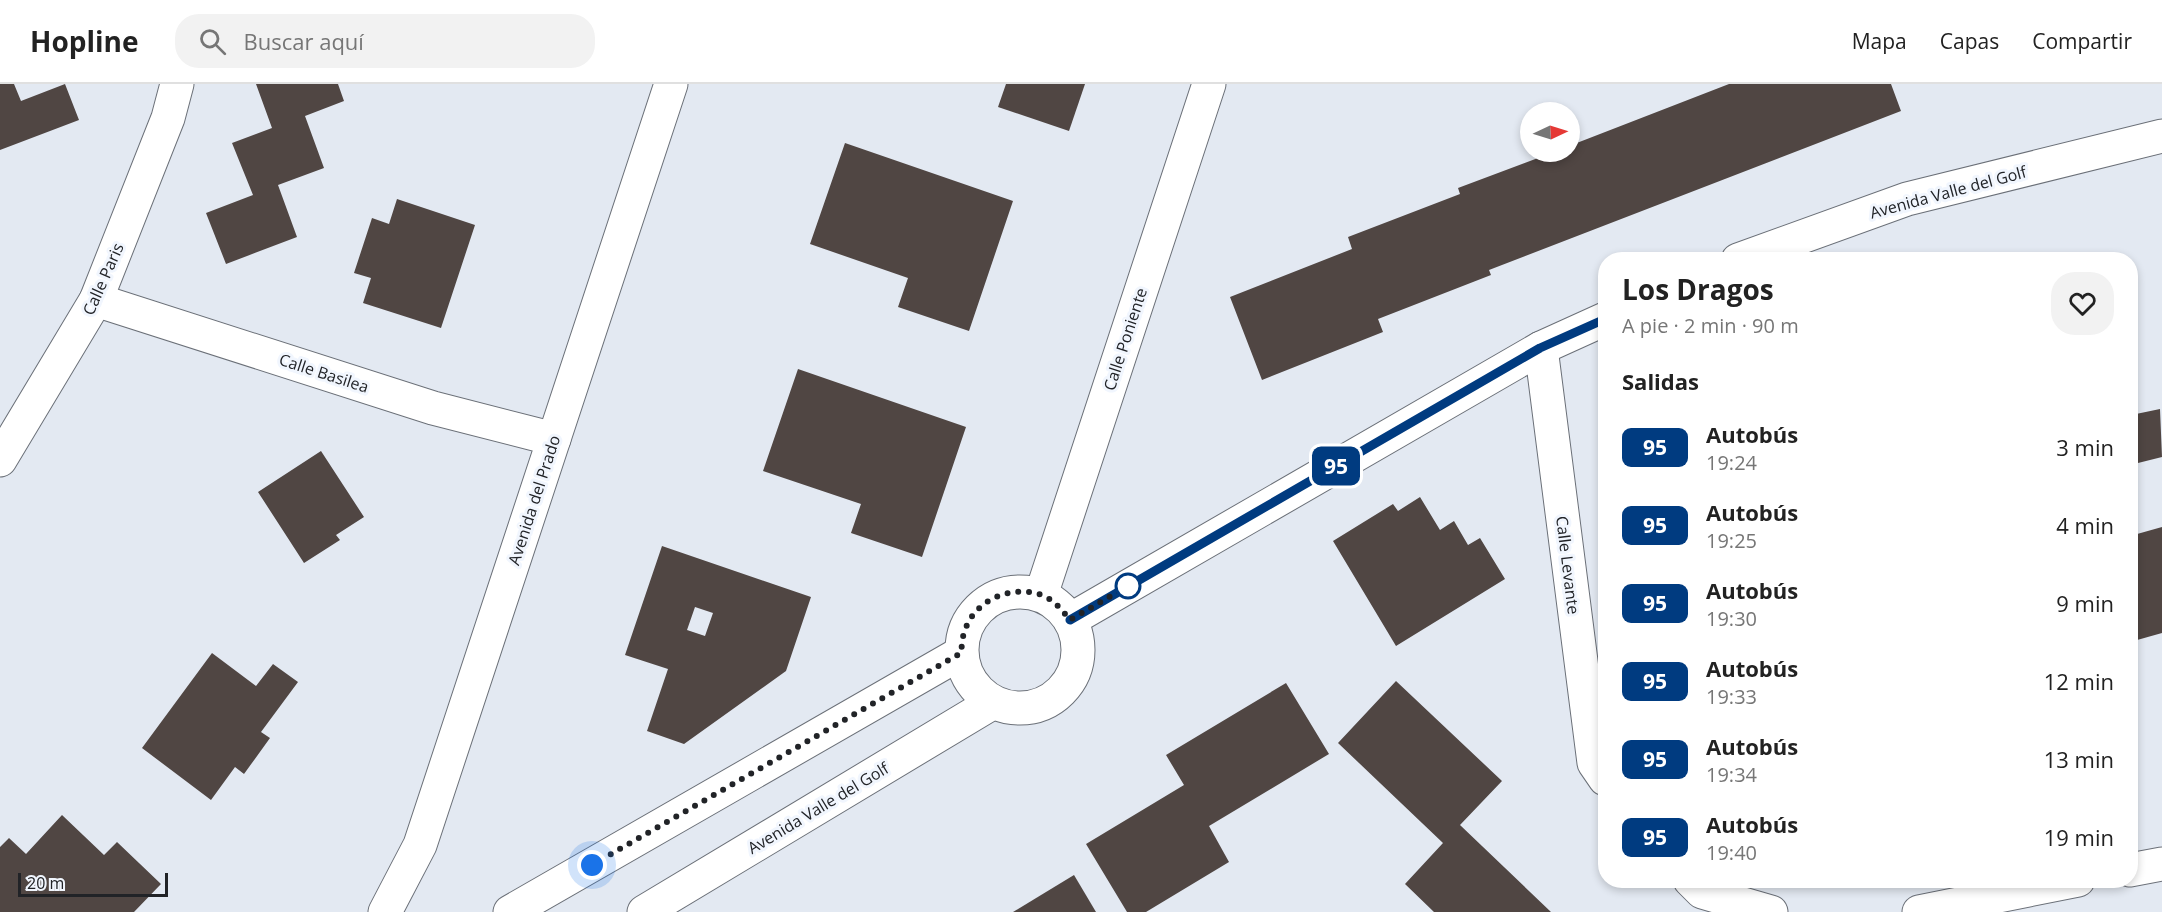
<!DOCTYPE html>
<html lang="es">
<head>
<meta charset="utf-8">
<style>
	:root { --surface:#fff; --page:#f2f2f2; --text:#222; --muted:#767676; --line:#e0e0e0 }
	body { margin:0; font-family:"Open Sans",sans-serif; background:var(--page); color:var(--text); height:100vh; display:flex; flex-direction:column; font-size:22px; white-space:nowrap }
	* { box-sizing:border-box; margin:0 }
	p { font-size:20px; color:var(--muted) }
	.icon { flex:none; width:33px; height:33px; fill:none; stroke:currentColor; stroke-width:2; stroke-linecap:round; stroke-linejoin:round }
	.map { position:relative; flex:1; overflow:hidden }
	.sheet { position:absolute; left:1598px; top:168px; width:540px; height:636px; display:flex; flex-direction:column; background:var(--surface); border-radius:24px; box-shadow:0 3px 9px #0003 }
	.sheet>* { flex:none }
	.badge { padding:0 12px; border-radius:9px; font-size:21px; line-height:39px }
	.needle { width:39px; rotate:86deg }
	.fabs { position:absolute; left:1520px; top:18px; display:grid; gap:12px }
	.fabs a { display:grid; place-items:center; width:60px; height:60px; border-radius:50%; background:var(--surface); box-shadow:0 3px 9px #0003; font-size:30px }
	.scale { position:absolute; left:18px; bottom:15px; width:150px; box-sizing:border-box; padding-left:6px; border:3px solid #212327; border-top:0; font-size:16px; line-height:21px; white-space:nowrap; color:#212327; -webkit-text-stroke:4px #f1f6fe; paint-order:stroke }
	.you { position:absolute; width:30px; height:30px; margin:-15px; border:4px solid #fff; border-radius:50%; background:#1a73e8; box-shadow:0 0 0 9px #1a73e833 }
	.map>.badge { position:absolute; translate:-50% -50%; box-shadow:0 0 0 3px #fff }
	h2 { padding:0 24px; font-size:22px; line-height:54px }
	.round { display:grid; place-items:center; flex:none; width:63px; height:63px; border-radius:24px; background:var(--page) }
	.overview { display:flex; align-items:center; justify-content:space-between; height:102px; padding:0 24px }
	h1 { font-size:28px; font-weight:700; line-height:45px }
	ul { padding:0; list-style:none }
	li { display:flex; align-items:center; gap:18px; height:78px; padding:0 24px }
	li div { flex:1 }
	li b { display:block; font-size:22px }
	li em { font-style:normal }
	li .badge { min-width:66px; font-weight:700; text-align:center }
	header { display:flex; align-items:center; gap:36px; box-sizing:border-box; height:84px; padding:0 30px; background:var(--surface); border-bottom:2px solid var(--line) }
	header strong { font-size:28px }
	nav { display:flex; gap:33px; margin-inline-start:auto; font-size:21px }
	.search { width:420px; height:54px; background:var(--page); display:flex; align-items:center; gap:15px; box-sizing:border-box; padding:0 21px; border-radius:24px; color:var(--muted); font-size:22px }
	.map>svg:first-child { display:block }
</style>
</head>
<body>
<header>
<strong>Hopline</strong>
<div class="search"><svg class="icon" aria-label="search" viewBox="0 0 24 24"><circle cx="10" cy="10" r="6"/><path d="M15 15l6 6"/></svg>Buscar aquí</div>
<nav><a>Mapa</a><a>Capas</a><a>Compartir</a></nav>
</header>
<div class="map">
<svg width="2162" height="828" viewBox="0 0 2162 828">
	<rect width="100%" height="100%" fill="#e3e9f2"/>
	<!-- building -->
	<g fill="#504643" fill-rule="evenodd">
		<path d="M0 0H14L21 17 65 0 79 36 0 66Z"/>
		<path d="M256 0H338L344 17 305 32 324 84 278 101 297 153 226 180 206 129 253 111 232 59 272 44Z"/>
		<path d="M1006 0H1085L1069 47 998 23Z"/>
		<path d="M1729 0H1891L1901 27 1489 186 1491 191 1378 235 1383 248 1262 296 1230 213 1352 165 1348 153 1460 110 1458 104 1554 68H1569V62Z"/>
		<path d="M845 59 1013 117 969 247 898 223 908 194 810 160Z"/>
		<path d="M397 115 475 141 441 244 363 219 371 194 354 189 372 134 389 140Z"/>
		<path d="M798 285 966 343 922 473 851 449 861 420 763 387Z"/>
		<path d="M2130 309 2136 330 2160 325 2162 373 2130 381Z"/>
		<path d="M321 367 364 433 336 451 340 456 304 479 258 408Z"/>
		<path d="M1420 413 1440 446 1454 437 1468 461 1480 454 1505 495 1396 562 1333 457 1393 420 1398 427Z"/>
		<path d="M2162 443V549L2130 558V452Z"/>
		<path d="M662 462 811 513 786 587 684 660 647 647 668 585 625 571ZM695 523 713 529 705 552 687 546Z"/>
		<path d="M212 569 256 602 273 580 298 598 261 648 270 654 244 690 235 683 211 716 142 664Z"/>
		<path d="M1396 597 1502 697 1460 741 1551 828H1434L1405 800 1443 759 1338 659Z"/>
		<path d="M1286 599 1329 670 1209 742 1229 778 1146 828H1127L1086 760 1184 701 1166 671Z"/>
		<path d="M62 731 104 771 117 758 161 800 134 828H0V763L9 754 26 770Z"/>
		<path d="M1074 791 1096 828H1013Z"/>
	</g>
	<g fill="none" stroke-linecap="round" stroke-linejoin="round">
		<defs>
			<g id="minor">
				<path d="M1738 176 1907 115 2162 52"/>
				<path d="M96 216 433 324 554 355"/>
				<path d="M1541 264 1594 679 1605 695"/>
				<path d="M0 376 96 216 168 34 177 0"/>
				<circle cx="1020" cy="566" r="58"/>
				<path d="M1041 511 1209 0"/>
				<path d="M1070 536 1541 264 1605 235"/>
				<path d="M2130 786 2162 780"/>
				<path d="M1690 796 1702 808 1771 828"/>
				<path d="M385 828 420 761 671 0"/>
				<path d="M510 828 961 569"/>
				<path d="M644 828 992 619"/>
				<path d="M1919 828 2078 796"/>
			</g>
		</defs>
		<!-- minor casing -->
		<use href="#minor" stroke="#6b7078" stroke-width="35"/>
		<!-- minor -->
		<use href="#minor" stroke="#fff" stroke-width="33"/>
	</g>
	<g fill="none" stroke-linecap="round" stroke-linejoin="round">
		<defs>
			<path id="line" d="M1070 536 1540 264 1605 235"/>
		</defs>
		<!-- line casing -->
		<use href="#line" stroke="#fff" stroke-width="14"/>
		<!-- line -->
		<use href="#line" stroke="#003b80" stroke-width="9"/>
		<!-- walk -->
		<path stroke="#212327" stroke-width="6" stroke-dasharray="0 10.8" d="M592 781 961 569C962 562 962 553 965 546 975 516 1012 500 1042 511 1054 516 1062 526 1070 536L1131 500 1128 502"/>
	</g>
	<!-- markers -->
	<circle fill="#fff" stroke="#003b80" stroke-width="3" cx="1128" cy="502" r="12"/>
	<g text-anchor="middle" stroke-width="6" stroke-linejoin="round" paint-order="stroke">
		<!-- street labels -->
		<g font-size="16" fill="#212327" stroke="#f1f6fe">
			<text transform="translate(1948 108) rotate(-15)" y="6">Avenida Valle del Golf</text>
			<text transform="translate(103 195) rotate(-66)" y="6">Calle Paris</text>
			<text transform="translate(1125 255) rotate(-72)" y="6">Calle Poniente</text>
			<text transform="translate(324 289) rotate(18)" y="6">Calle Basilea</text>
			<text transform="translate(534 416) rotate(-72)" y="6">Avenida del Prado</text>
			<text transform="translate(1568 481) rotate(83)" y="6">Calle Levante</text>
			<text transform="translate(818 724) rotate(-31)" y="6">Avenida Valle del Golf</text>
		</g>
	</g>
</svg>
<div class="fabs">
<a><svg class="needle" viewBox="-14 -14 28 28"><path d="M0-13l5 13h-10z" fill="#e53935"/><path d="M0 13l5-13h-10z" fill="#767676"/></svg></a>
</div>
<div class="scale">20 m</div>
<div class="you" style="left:592px;top:781px"></div>
<b class="badge" style="left:1336px;top:382px;background:#003b80;color:#fff">95</b>
<section class="sheet">
<div class="overview"><div><h1>Los Dragos</h1><p>A pie · 2 min · 90 m</p></div><a class="round"><svg class="icon" aria-label="heart" viewBox="0 0 24 24"><path d="M12 20l-8-8c-3-5 5-10 8-4 3-6 11-1 8 4z"/></svg></a></div>
<h2>Salidas</h2>
<ul>
<li><span class="badge" style="background:#003b80;color:#fff">95</span><div><b>Autobús</b><p>19:24</p></div><em>3 min</em></li>
<li><span class="badge" style="background:#003b80;color:#fff">95</span><div><b>Autobús</b><p>19:25</p></div><em>4 min</em></li>
<li><span class="badge" style="background:#003b80;color:#fff">95</span><div><b>Autobús</b><p>19:30</p></div><em>9 min</em></li>
<li><span class="badge" style="background:#003b80;color:#fff">95</span><div><b>Autobús</b><p>19:33</p></div><em>12 min</em></li>
<li><span class="badge" style="background:#003b80;color:#fff">95</span><div><b>Autobús</b><p>19:34</p></div><em>13 min</em></li>
<li><span class="badge" style="background:#003b80;color:#fff">95</span><div><b>Autobús</b><p>19:40</p></div><em>19 min</em></li>
</ul>
</section>
</div>
</body>
</html>
